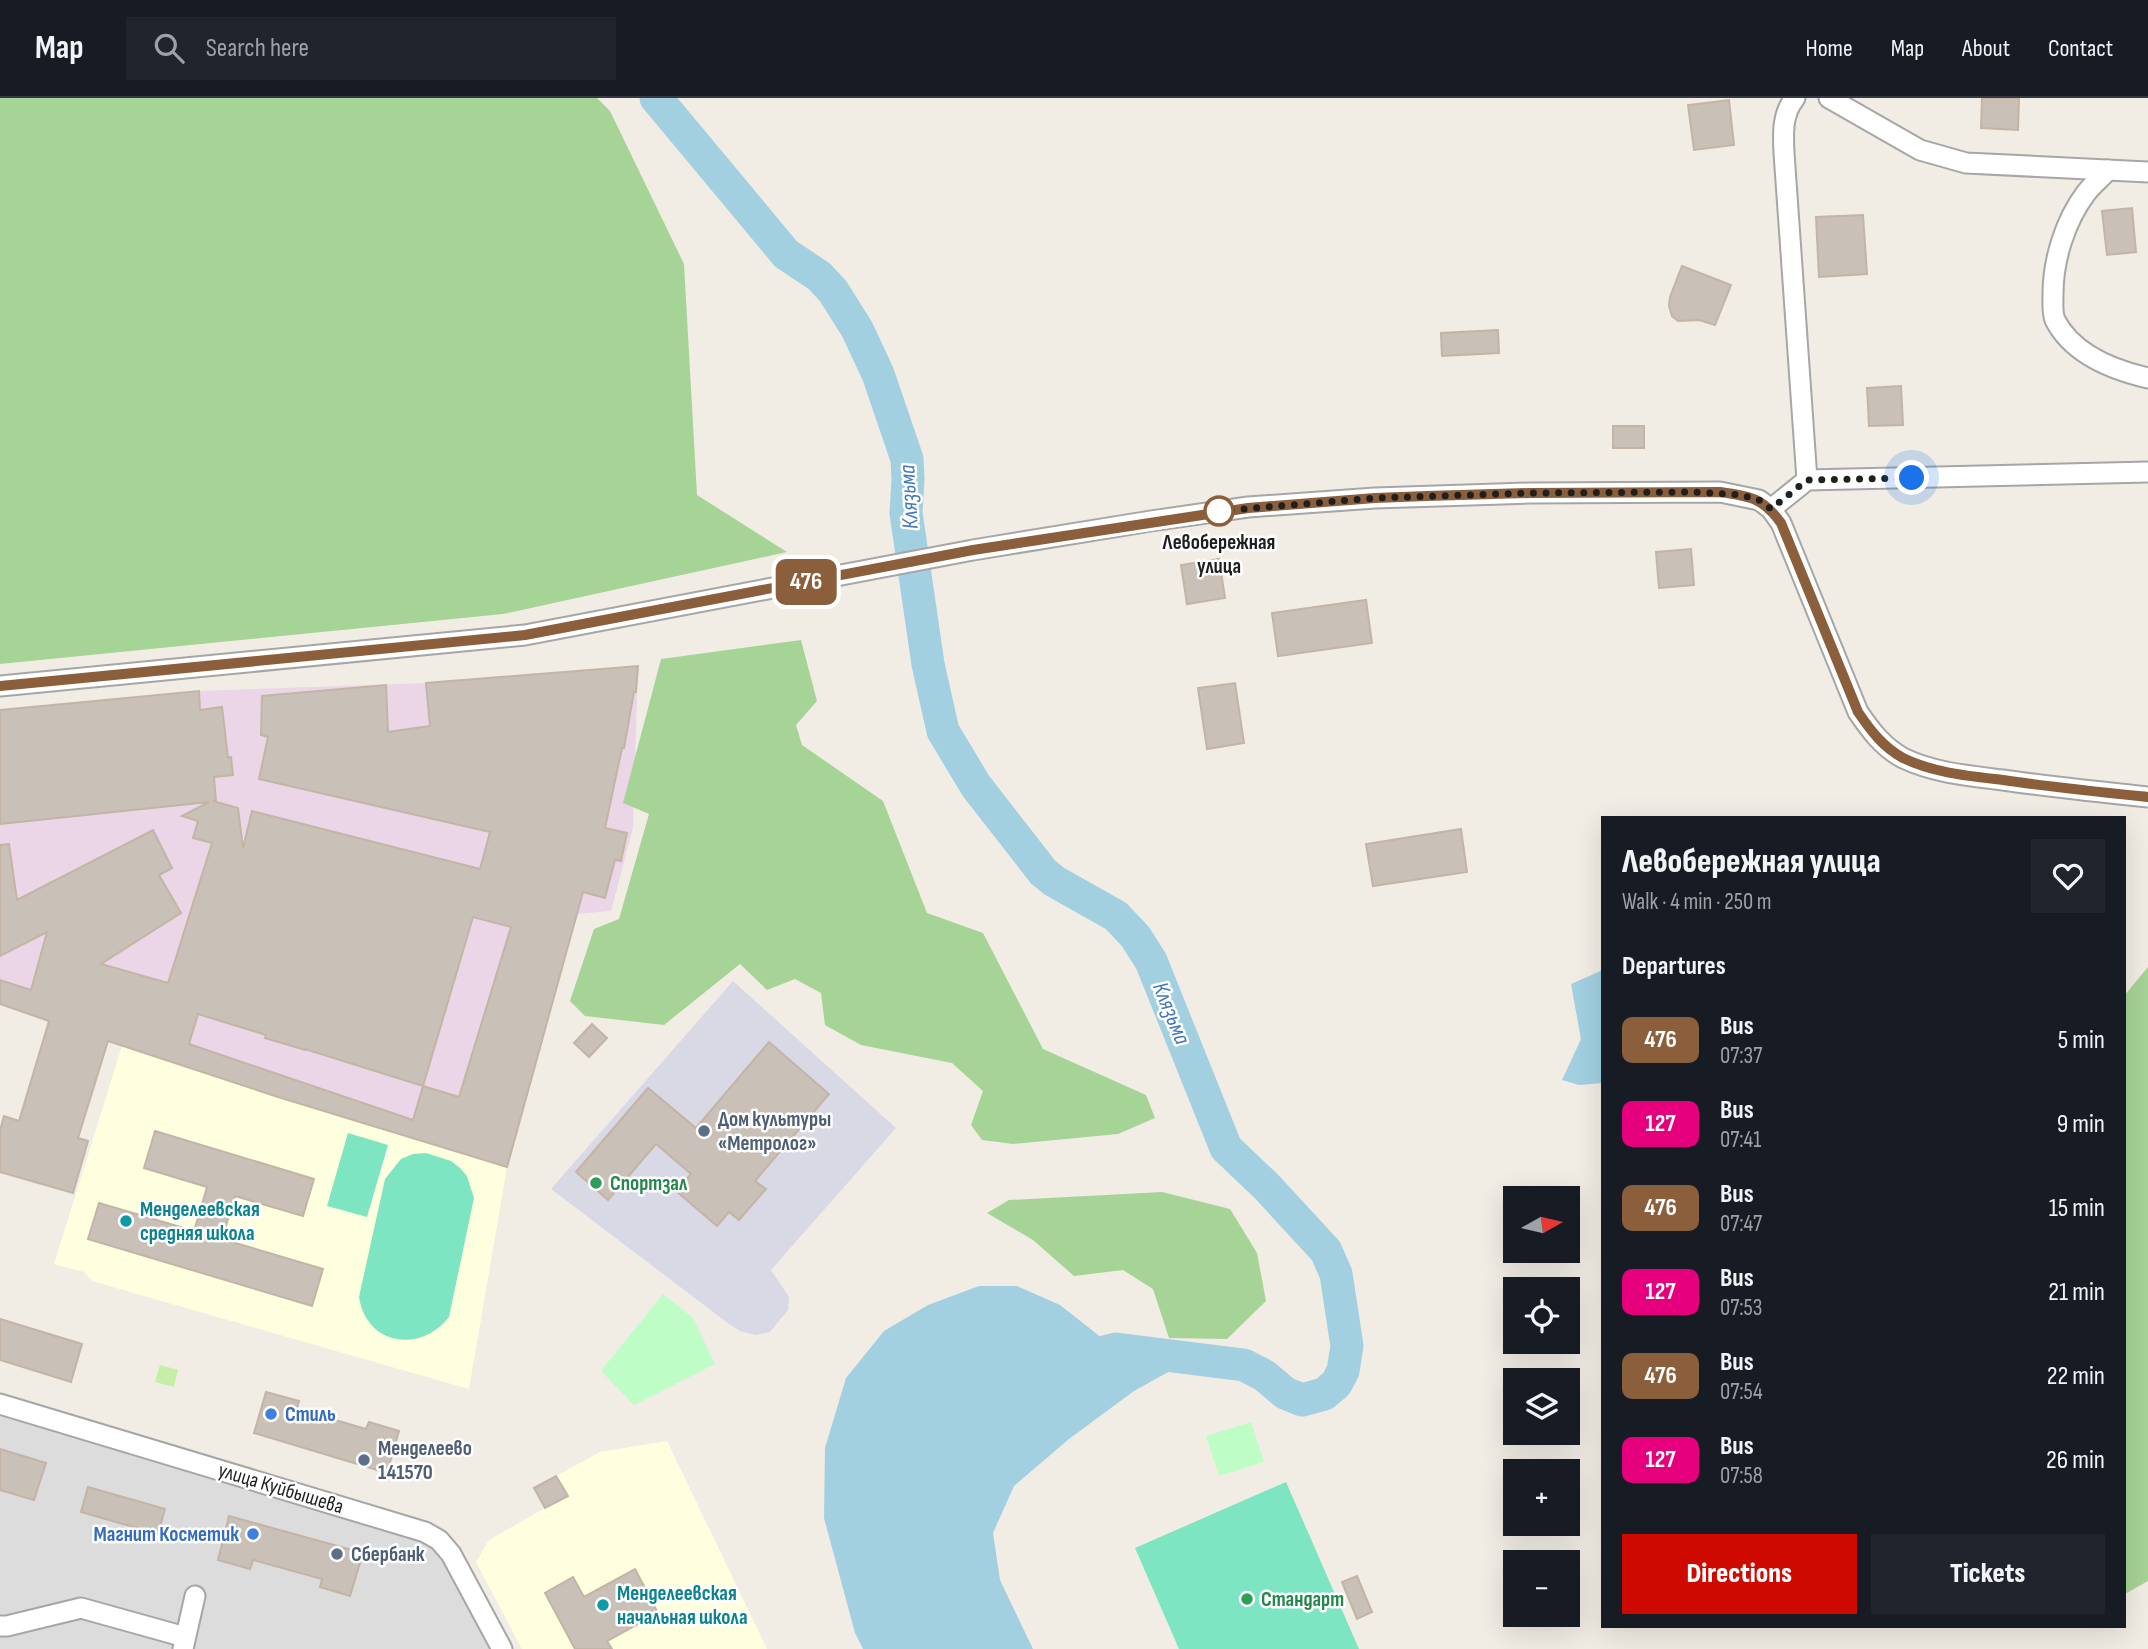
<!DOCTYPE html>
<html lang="en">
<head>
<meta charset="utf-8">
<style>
	:root { --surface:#171b24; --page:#20242c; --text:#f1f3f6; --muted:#9ea1a6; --line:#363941; --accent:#ce0900 }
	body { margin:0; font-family:"Sofia Sans Condensed",sans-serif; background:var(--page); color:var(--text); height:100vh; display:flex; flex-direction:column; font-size:26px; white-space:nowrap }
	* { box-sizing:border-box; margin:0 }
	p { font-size:23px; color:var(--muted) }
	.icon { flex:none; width:38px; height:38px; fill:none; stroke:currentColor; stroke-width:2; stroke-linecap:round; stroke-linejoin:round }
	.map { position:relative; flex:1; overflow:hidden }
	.details { position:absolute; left:1601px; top:718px; width:525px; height:812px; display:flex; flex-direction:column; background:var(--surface); border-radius:0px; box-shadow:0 7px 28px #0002 }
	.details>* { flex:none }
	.badge { padding:0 14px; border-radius:10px; font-size:24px; line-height:46px }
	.needle { width:46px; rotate:82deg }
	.buttons { position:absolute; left:1503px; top:1088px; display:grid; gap:14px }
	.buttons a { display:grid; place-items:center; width:77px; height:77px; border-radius:0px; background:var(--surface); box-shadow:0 7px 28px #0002; font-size:35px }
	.you { position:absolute; width:35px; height:35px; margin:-18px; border:5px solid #fff; border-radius:50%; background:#1a73e8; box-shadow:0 0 0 10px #1a73e833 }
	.map>.badge { position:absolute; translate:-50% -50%; box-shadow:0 0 0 4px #fff }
	h2 { padding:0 21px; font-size:26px; line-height:63px }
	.round { display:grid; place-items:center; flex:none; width:74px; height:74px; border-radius:0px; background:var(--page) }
	.head { display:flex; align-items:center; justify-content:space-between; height:119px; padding:0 21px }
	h1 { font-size:33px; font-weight:800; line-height:52px }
	.action { display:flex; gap:14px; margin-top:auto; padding:14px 21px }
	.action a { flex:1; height:80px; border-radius:0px; background:var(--accent); color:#fff; font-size:28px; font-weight:800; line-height:80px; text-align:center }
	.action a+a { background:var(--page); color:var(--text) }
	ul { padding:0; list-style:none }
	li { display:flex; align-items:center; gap:21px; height:84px; padding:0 21px }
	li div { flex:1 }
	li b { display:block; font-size:26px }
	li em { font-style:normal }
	li .badge { min-width:77px; font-weight:700; text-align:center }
	header { display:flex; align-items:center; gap:42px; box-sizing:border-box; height:98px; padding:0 35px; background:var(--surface); border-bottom:2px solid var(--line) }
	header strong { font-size:33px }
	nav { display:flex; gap:38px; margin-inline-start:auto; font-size:24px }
	.search { width:490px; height:63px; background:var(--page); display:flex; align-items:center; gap:18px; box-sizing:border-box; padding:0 24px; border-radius:0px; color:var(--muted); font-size:26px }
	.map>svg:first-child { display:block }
</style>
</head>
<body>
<header>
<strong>Map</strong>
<div class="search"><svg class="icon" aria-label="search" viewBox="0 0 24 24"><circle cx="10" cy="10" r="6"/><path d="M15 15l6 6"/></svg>Search here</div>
<nav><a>Home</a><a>Map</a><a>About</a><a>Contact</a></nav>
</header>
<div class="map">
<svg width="2148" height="1551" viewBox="0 0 2148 1551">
	<rect width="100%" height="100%" fill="#f1ede5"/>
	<!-- residential -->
	<path fill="#dddcdc" d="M0 1318 416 1440 433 1449 447 1465 493 1551H0Z"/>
	<!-- industrial -->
	<path fill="#ead6e6" d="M638 568 633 730 611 813 577 816 507 1069 278 999 0 906V612L199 593 426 585Z"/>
	<!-- education -->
	<g fill="#feffdf">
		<path d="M122 948 278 999 507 1069 469 1291 92 1183 84 1174 54 1166Z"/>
		<path d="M667 1343 767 1551H522L476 1464 489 1442 545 1410 534 1390 600 1354Z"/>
	</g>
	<!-- grass -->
	<path fill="#c7eea7" d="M160 1267 178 1272 174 1289 155 1284Z"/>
	<!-- forest -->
	<g fill="#a6d396">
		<path d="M0 0H597L610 13 684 166 697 397 787 454 503 516 0 566Z"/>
		<path d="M801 542 817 603 796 627 802 647 883 703 927 815 983 835 1043 951 1146 997 1155 1020 1118 1036 1013 1046 982 1042 971 1027 983 993 952 965 861 947 825 927 821 895 795 881 767 892 740 866 664 927 585 918 570 903 594 831 619 821 649 716 623 705 661 561Z"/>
		<path d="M2148 869V1483L2125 1496 2124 898Z"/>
		<path d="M1162 1094 1230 1111 1257 1155 1266 1203 1227 1241 1169 1240 1153 1191 1123 1172 1074 1178 1033 1142 987 1115 1009 1102Z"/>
	</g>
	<!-- park -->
	<g fill="#bffdc6">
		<path d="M663 1196 693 1220 715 1266 634 1307 601 1273Z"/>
		<path d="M1251 1324 1264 1364 1219 1378 1206 1338Z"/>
	</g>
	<!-- pitch -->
	<g fill="#7de5c1">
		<path d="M348 1035 388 1047 367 1119 327 1108Z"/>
		<path d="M426 1055 451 1063 460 1070 467 1078 474 1100 449 1219C420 1256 366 1247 359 1199L385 1081 401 1061 413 1056Z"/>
		<path d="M1286 1384 1359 1551H1179L1135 1450Z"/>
	</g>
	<!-- plaza -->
	<path fill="#d9d9e6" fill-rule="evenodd" d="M733 883 896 1030 771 1172 789 1199 788 1212 770 1234 755 1237 740 1233 729 1226 551 1091ZM769 945 829 995 755 1083 765 1092 739 1122 729 1114 677 1093 691 1076 656 1046 608 1102 576 1074 648 990 696 1030Z"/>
	<!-- water -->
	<g fill="#a2d0e1">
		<path d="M1603 872V985L1579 987 1562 982 1581 941 1571 886Z"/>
		<path d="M979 1188H1017L1060 1207 1116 1251 1190 1262 1134 1293 1069 1341 1014 1388 993 1435 1000 1482 1033 1551H863L855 1535 824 1420 825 1350 846 1280 884 1233 928 1207Z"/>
	</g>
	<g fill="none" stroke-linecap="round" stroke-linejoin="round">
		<!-- river -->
		<path stroke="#a2d0e1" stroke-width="33" d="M656 0 786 156 819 178 833 193 857 231 878 276 907 361 908 381 906 415 928 566 943 633 976 688 1043 774 1054 783 1116 818 1135 838 1151 863 1226 1050 1266 1088 1326 1153 1336 1176 1347 1248 1343 1273 1336 1286 1324 1296 1302 1302 1285 1295 1265 1278 1244 1267 1116 1251 1072 1262"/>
	</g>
	<!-- building -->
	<g fill="#c9c0b7" stroke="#c3b4a6" stroke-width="2" fill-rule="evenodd">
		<path d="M1982 0H2019L2018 32 1981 30Z"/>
		<path d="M1729 2 1734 47 1694 52 1688 7Z"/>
		<path d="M2132 110 2136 154 2107 157 2102 113Z"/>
		<path d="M1863 117 1867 176 1819 179 1816 119Z"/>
		<path d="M1682 168 1731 187 1715 227 1699 222 1678 223 1672 218 1669 208 1670 199Z"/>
		<path d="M1498 232 1499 255 1442 258 1441 235Z"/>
		<path d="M1901 288 1903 327 1869 328 1867 290Z"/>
		<rect x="1613" y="328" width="31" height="22"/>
		<path d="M1691 451 1694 487 1659 490 1656 454Z"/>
		<path d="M1219 461 1225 500 1187 506 1181 467Z"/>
		<path d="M1366 502 1372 545 1278 558 1272 515Z"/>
		<path d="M638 568 636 594H634L624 650H622L605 730 627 735 621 763 615 762 605 800 583 794 507 1069 278 999 108 943 78 1040 88 1043 73 1095 0 1074V1033L4 1018 19 1023 49 923 0 906V882L31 892 47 834 0 858V747L9 746 17 802 153 732 172 770 159 777 181 815 101 866 168 885 212 745 193 740 198 723 182 718 209 704 0 726V612L199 593 200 612 222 609 228 660 231 659 233 677 214 679 216 703H213L238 710 243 750 252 713 480 771 490 734 259 681 268 639 261 637 262 598 386 587 388 634 430 628 426 585ZM473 819 511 829 459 999 423 988ZM198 916 266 937 265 940 305 952V951L423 988 413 1022 189 946Z"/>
		<path d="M1235 585 1244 645 1207 651 1198 590Z"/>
		<path d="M1461 731 1467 774 1373 788 1366 746Z"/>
		<path d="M592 926 607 940 589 959 574 945Z"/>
		<path d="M769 944 829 996 755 1083 766 1091 739 1122 729 1114 717 1128 676 1093 691 1076 656 1046 608 1102 576 1074 648 990 696 1030Z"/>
		<path d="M155 1033 314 1081 303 1118 235 1098 222 1141 323 1171 312 1208 88 1141 99 1105 194 1133 207 1089 144 1070Z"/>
		<path d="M0 1221 82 1246 71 1284 0 1262Z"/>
		<path d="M266 1294 299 1303 297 1311 332 1321 366 1331 369 1324 399 1333 387 1375 254 1335Z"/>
		<path d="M0 1351 46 1365 34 1402 0 1392Z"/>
		<path d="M556 1378 568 1398 545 1410 534 1390Z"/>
		<path d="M88 1389 165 1411 158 1436 81 1414Z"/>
		<path d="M229 1418 363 1455 350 1498 320 1489 322 1481 253 1462 250 1471 218 1462Z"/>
		<path d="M635 1471 658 1515 607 1543 612 1551H575L545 1495 573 1479 584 1499Z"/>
		<path d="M1357 1478 1372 1514 1357 1521 1342 1484Z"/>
	</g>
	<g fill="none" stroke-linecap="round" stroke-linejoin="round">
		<defs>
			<g id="minor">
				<path d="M1795 0C1782 16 1783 35 1784 55L1807 382"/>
				<path d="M1829 0 1920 52 1966 65 2148 74"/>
				<path d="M2108 72C2101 80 2092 87 2086 95 2065 123 2053 162 2053 196 2053 204 2052 215 2055 222 2073 257 2113 272 2148 280"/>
				<path d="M1771 411 1807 382 2148 374"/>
				<path d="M0 588 525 537 973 452 1151 423 1248 409 1375 400 1530 395 1720 394 1759 402 1771 411 1781 425 1858 614C1871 633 1883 649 1903 660 1934 675 1970 678 2003 682 2051 689 2099 694 2148 699"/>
				<path d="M0 1306 425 1434 439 1442 451 1456 502 1551"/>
				<path d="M0 1528H7L81 1510 185 1539"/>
				<path d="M183 1551 195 1498"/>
			</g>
		</defs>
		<!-- minor casing -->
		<use href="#minor" stroke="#a6a6a6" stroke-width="23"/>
		<!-- minor -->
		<use href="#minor" stroke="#fff" stroke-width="19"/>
	</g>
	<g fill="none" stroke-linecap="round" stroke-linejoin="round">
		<defs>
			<path id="line" d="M0 588 525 537 973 452 1248 410 1375 400 1427 398 1530 395 1720 394C1750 398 1763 400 1781 425L1858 614C1871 633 1883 649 1903 660 1934 675 1969 678 2003 682 2051 689 2100 694 2148 699"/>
		</defs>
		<!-- line casing -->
		<use href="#line" stroke="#fff" stroke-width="16"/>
		<!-- line -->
		<use href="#line" stroke="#8b5e3c" stroke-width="10"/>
		<!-- walk -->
		<path stroke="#1f1f1f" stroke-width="7" stroke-dasharray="0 12.6" d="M1219 413 1375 400 1530 395 1693 394 1741 397 1759 402 1771 411 1807 382 1912 380"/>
	</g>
	<!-- markers -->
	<circle fill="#fff" stroke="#8b5e3c" stroke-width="3.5" cx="1219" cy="413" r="14"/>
	<g fill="#5c6f8a" stroke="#fff" stroke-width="2.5">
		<circle cx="704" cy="1033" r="7"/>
		<circle cx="364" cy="1362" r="7"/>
		<circle cx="337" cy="1456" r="7"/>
	</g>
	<g fill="#2e9e5b" stroke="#fff" stroke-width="2.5">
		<circle cx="596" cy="1085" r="7"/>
		<circle cx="1247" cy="1501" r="7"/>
	</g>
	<g fill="#0f9aa8" stroke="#fff" stroke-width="2.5">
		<circle cx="126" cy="1123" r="7"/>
		<circle cx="603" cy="1507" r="7"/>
	</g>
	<g fill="#3f7fe0" stroke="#fff" stroke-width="2.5">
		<circle cx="271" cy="1316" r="7"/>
		<circle cx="253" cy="1436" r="7"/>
	</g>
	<g text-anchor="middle" stroke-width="5" stroke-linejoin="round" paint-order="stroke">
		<!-- stop labels -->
		<g font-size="21" font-weight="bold" fill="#1f1f1f" stroke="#fff">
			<text x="1219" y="451">Левобережная<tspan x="1219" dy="24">улица</tspan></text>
		</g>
		<!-- service labels -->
		<g font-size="21" font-weight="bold" fill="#4e5e75" stroke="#fff" text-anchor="start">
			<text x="718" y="1028">Дом культуры<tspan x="718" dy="24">«Метролог»</tspan></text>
			<text x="378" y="1357">Менделеево<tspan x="378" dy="24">141570</tspan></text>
			<text x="351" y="1463">Сбербанк</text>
		</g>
		<!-- leisure labels -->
		<g font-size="21" font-weight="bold" fill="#27864d" stroke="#fff" text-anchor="start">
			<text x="610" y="1092">Спортзал</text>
			<text x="1261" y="1508">Стандарт</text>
		</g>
		<!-- culture labels -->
		<g font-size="21" font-weight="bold" fill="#0d838f" stroke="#fff" text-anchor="start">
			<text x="140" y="1118">Менделеевская<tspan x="140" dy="24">средняя школа</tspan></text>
			<text x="617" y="1502">Менделеевская<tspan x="617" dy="24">начальная школа</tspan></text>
		</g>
		<!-- shop labels -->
		<g font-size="21" font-weight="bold" fill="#366cbe" stroke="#fff" text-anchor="start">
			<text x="285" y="1323">Стиль</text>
			<text x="239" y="1443" text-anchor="end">Магнит Косметик</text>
		</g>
		<!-- street labels -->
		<g font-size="21" fill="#1f1f1f" stroke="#fff">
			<text transform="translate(281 1390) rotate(17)" y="7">улица Куйбышева</text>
		</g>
		<!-- water labels -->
		<g font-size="23" font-style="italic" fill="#4478b6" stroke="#fff">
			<text transform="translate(908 399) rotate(-93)" y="8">Клязьма</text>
			<text transform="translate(1172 915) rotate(68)" y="8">Клязьма</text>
		</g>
	</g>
</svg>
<div class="buttons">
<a><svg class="needle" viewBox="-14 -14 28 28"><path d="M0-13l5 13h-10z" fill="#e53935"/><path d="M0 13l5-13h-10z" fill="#9ea1a6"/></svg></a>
<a><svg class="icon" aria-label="locate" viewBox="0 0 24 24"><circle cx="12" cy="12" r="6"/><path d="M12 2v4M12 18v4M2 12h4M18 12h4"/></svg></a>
<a><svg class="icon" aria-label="layers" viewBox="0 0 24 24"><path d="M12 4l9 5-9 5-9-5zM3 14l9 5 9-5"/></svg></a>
<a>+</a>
<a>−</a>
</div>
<div class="you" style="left:1912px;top:380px"></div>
<b class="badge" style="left:806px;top:484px;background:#8b5e3c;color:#fff">476</b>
<section class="details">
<div class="head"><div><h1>Левобережная улица</h1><p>Walk · 4 min · 250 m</p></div><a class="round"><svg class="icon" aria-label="heart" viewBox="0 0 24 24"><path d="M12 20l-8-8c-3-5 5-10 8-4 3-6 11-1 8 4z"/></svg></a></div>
<h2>Departures</h2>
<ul>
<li><span class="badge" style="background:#8b5e3c;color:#fff">476</span><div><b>Bus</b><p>07:37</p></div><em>5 min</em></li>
<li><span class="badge" style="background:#e6007e;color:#fff">127</span><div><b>Bus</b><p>07:41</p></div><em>9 min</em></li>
<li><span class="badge" style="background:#8b5e3c;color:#fff">476</span><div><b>Bus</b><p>07:47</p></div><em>15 min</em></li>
<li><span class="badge" style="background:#e6007e;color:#fff">127</span><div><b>Bus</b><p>07:53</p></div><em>21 min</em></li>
<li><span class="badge" style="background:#8b5e3c;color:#fff">476</span><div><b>Bus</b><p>07:54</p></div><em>22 min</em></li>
<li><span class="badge" style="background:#e6007e;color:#fff">127</span><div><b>Bus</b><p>07:58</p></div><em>26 min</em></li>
</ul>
<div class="action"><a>Directions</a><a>Tickets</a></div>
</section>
</div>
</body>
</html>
